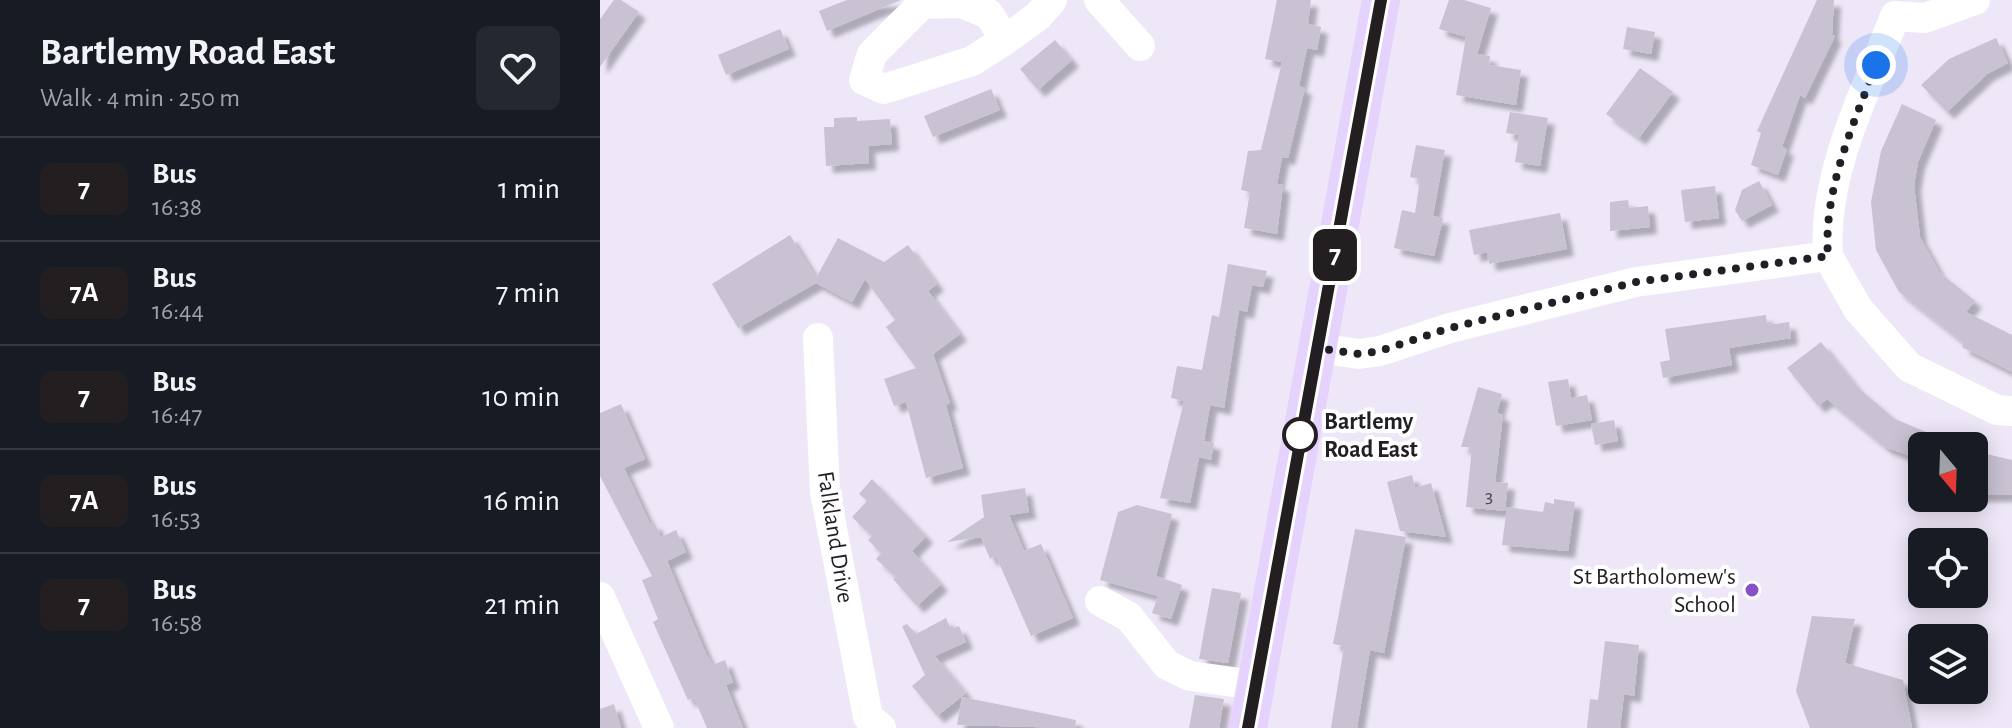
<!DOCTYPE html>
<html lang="en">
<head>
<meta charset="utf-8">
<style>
	:root { --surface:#171b24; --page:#242831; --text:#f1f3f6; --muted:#9ea1a6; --line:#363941 }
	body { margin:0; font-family:"Alegreya Sans",sans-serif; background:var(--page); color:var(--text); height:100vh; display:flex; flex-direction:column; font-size:30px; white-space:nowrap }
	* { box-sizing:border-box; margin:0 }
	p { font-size:26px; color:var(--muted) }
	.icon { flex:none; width:44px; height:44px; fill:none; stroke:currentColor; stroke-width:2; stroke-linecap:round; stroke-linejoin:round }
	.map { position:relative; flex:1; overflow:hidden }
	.drawer { display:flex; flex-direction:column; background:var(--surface); width:600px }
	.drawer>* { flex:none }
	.badge { padding:0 16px; border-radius:12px; font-size:28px; line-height:52px }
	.needle { width:52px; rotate:161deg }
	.fabs { position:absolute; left:1308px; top:432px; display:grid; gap:16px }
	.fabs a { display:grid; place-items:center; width:80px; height:80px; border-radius:12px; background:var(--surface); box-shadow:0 4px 20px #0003; font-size:40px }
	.you { position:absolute; width:40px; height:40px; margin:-20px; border:6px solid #fff; border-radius:50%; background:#1a73e8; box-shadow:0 0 0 12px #1a73e833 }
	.map>.badge { position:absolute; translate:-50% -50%; box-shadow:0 0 0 4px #fff }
	.round { display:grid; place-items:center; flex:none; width:84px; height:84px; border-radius:12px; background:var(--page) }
	.head { display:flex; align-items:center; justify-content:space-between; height:136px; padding:0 40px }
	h1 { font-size:38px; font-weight:600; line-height:60px }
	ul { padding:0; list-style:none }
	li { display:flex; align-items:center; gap:24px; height:104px; padding:0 40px; border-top:2px solid var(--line) }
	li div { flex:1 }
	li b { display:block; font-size:30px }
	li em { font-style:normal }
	li .badge { min-width:88px; font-weight:700; text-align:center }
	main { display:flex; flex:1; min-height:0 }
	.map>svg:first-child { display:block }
</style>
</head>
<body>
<main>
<section class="drawer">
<div class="head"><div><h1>Bartlemy Road East</h1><p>Walk · 4 min · 250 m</p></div><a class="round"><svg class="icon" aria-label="heart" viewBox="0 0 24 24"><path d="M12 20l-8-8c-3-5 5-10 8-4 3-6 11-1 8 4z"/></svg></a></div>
<ul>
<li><span class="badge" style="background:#231f20;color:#fff">7</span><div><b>Bus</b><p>16:38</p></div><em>1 min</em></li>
<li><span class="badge" style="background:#231f20;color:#fff">7A</span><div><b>Bus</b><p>16:44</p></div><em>7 min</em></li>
<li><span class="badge" style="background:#231f20;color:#fff">7</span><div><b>Bus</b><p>16:47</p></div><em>10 min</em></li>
<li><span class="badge" style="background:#231f20;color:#fff">7A</span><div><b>Bus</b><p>16:53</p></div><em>16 min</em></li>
<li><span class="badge" style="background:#231f20;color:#fff">7</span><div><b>Bus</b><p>16:58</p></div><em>21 min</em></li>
</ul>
</section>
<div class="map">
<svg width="1412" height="728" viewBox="0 0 1412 728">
	<defs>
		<filter id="shadow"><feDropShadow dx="7" dy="7" stdDeviation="2" flood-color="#0004"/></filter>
	</defs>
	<rect width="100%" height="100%" fill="#eee7f8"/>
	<!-- building -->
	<g fill="#c8c2d2" filter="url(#shadow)">
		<path d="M14 0H21L39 12 0 67V19Z"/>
		<path d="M247 0H301L227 31 219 11Z"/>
		<path d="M677 0H711L708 24 721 27 717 50 707 48 699 86 705 88 688 158 682 157 677 184 683 185 677 234 644 228 650 192 641 190 648 151 661 150 682 62 665 59Z"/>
		<path d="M849 0H864L891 8 877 54 890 56 889 65 921 70 916 105 856 95 866 37 839 29Z"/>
		<path d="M1217 0H1234L1232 35 1235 36 1205 98 1200 95 1182 147 1187 149 1178 175 1151 165 1161 133 1157 131Z"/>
		<path d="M1027 27 1055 32 1051 54 1023 49Z"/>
		<path d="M180 29 189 49 126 75 118 55Z"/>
		<path d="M1396 38 1408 63 1387 74 1347 112 1321 85 1349 59Z"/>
		<path d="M455 40 472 60 438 90 420 69Z"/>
		<path d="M1040 68 1073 92 1039 138 1006 114Z"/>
		<path d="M391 89 400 110 333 137 324 116Z"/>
		<path d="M1302 104 1336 120 1318 162 1314 185 1320 237 1339 272 1375 301 1366 312 1412 335V372L1362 347 1364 343 1299 292 1276 250 1271 202 1281 151Z"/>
		<path d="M910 112 948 118 940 166 915 162 919 135 906 133Z"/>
		<path d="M257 117V121L290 119 292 144 268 146 269 163 226 166 224 127H234V118Z"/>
		<path d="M816 145 845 150 833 216 843 218 834 256 794 248 802 210 815 213 820 179 810 177Z"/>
		<path d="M1159 181 1172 205 1142 221 1135 210 1142 190Z"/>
		<path d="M1115 186 1119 218 1085 222 1081 190Z"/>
		<path d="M1028 200 1029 208 1048 206 1050 227 1010 231V202Z"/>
		<path d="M960 213 967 249 889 264 887 252 874 255 869 230Z"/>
		<path d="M190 235 216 278 238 238 284 262 308 245 337 284 328 291 360 334 333 354 350 403 346 405 363 468 326 478 306 402 294 406 284 379 316 368 286 327 295 320 265 279 252 302 216 283 138 328 112 284Z"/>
		<path d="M628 264 667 271 663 287 652 285 647 312 639 310 624 408 610 405 604 441 614 443 611 460 599 457 590 503 560 498 584 401 571 398 577 366 602 370 612 315 619 317Z"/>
		<path d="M1166 315 1167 325 1189 322 1191 338 1129 348 1132 365 1063 378 1060 362 1070 360 1065 329Z"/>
		<path d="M1221 342 1257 387 1295 419 1360 446H1322V460L1285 447 1227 399 1218 406 1187 368Z"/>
		<path d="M968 379 971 398 987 395 992 420 956 426 948 382Z"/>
		<path d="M878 387 902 394 897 413 903 415 895 482 908 483 905 511 866 507 872 447H861Z"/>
		<path d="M21 404 45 459 24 468 50 524 54 522 61 537 76 530 86 552 67 561 106 654 113 665 125 660 133 682 126 685 143 728H107L94 698 88 700 53 622 58 619 42 580 52 576 0 476V413Z"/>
		<path d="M1014 420 1018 441 995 445 991 424Z"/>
		<path d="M1374 451 1412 460V495H1374Z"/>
		<path d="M812 475 815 488 831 483 846 537 800 531 787 482Z"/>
		<path d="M272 479 326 536 312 551 341 584 317 606 293 579 296 577 276 559 281 553 268 540 272 536 252 517 267 501 259 494Z"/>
		<path d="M425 488 429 512 409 515 424 551 441 544 473 618 431 636 396 556 390 559 381 537 347 542 384 517 381 495Z"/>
		<path d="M954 499 975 502 968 551 902 545 907 507 943 512 945 502 954 504Z"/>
		<path d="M537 505 572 514 556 576 582 585 571 619 552 613 558 596 500 580 518 512Z"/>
		<path d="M755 529 806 537 784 653 770 650 757 728H731L744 646 733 644Z"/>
		<path d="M612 588 641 593 628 663 599 659Z"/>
		<path d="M1212 616 1255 619 1245 663 1303 680 1312 728H1210L1196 691Z"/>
		<path d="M346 618 351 629 359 626 366 642 335 656 366 693 337 716 312 686 325 675 302 626 307 624 316 634Z"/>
		<path d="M1005 641 1039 645 1034 696 1024 694 1020 728H987L990 699 998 700Z"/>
		<path d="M595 695 624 699 619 728H589Z"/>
		<path d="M362 697 476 720 475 728 357 725Z"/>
		<path d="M14 704 21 728H0V709Z"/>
	</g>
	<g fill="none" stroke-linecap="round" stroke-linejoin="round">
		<!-- minor -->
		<g stroke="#fff" stroke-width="30">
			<path d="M499 0 540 46"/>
			<path d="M361 3 389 14 405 40 372 61 284 89 264 80 272 54 322 4Z"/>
			<path d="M405 40 438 16 452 0"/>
			<path d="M1228 256C1222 175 1266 91 1295 16L1325 18 1375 0"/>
			<path d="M218 338 225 492 268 717 281 728"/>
			<path d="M717 348 759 354 780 351 850 328 1036 282 1228 256 1258 309 1309 367 1397 410 1412 411"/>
			<path d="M0 597 59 728"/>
			<path d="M500 601 529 617 567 665 590 676 655 685"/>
		</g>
		<!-- major -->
		<path stroke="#e5d3fd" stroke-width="38" d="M648 728 781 0"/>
	</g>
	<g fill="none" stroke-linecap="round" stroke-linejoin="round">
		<defs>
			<path id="line" d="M648 728 781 0"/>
		</defs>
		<!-- line casing -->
		<use href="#line" stroke="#fff" stroke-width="18"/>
		<!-- line -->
		<use href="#line" stroke="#231f20" stroke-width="12"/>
		<!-- walk -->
		<path stroke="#211e25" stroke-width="8" stroke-dasharray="0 14.4" d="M700 435 717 348 759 354 780 351 850 328 1036 282 1228 256C1223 191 1253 125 1276 65"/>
	</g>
	<!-- markers -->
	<circle fill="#fff" stroke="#231f20" stroke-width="4" cx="700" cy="435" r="16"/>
	<circle fill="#8a4fc6" stroke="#fff" stroke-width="3" cx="1152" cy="590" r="8"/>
	<g text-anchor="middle" stroke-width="8" stroke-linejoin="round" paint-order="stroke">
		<!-- number labels -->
		<g font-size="20" fill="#4b4750">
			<text x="889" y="502">3</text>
		</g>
		<!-- stop labels -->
		<g font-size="24" font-weight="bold" fill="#211e25" stroke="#fff" text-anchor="start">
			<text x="724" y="429">Bartlemy<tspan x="724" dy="28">Road East</tspan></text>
		</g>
		<!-- street labels -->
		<g font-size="24" fill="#211e25" stroke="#fff">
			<text transform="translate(236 537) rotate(81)" y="8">Falkland Drive</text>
		</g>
		<!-- poi labels -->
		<g font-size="24" fill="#211e25" stroke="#fff" text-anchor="end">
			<text x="1136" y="584">St Bartholomew's<tspan x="1136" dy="28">School</tspan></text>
		</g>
	</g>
</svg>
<div class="fabs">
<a><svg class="needle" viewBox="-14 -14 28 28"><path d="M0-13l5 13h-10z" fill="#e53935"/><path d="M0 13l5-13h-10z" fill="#9ea1a6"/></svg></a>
<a><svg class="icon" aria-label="locate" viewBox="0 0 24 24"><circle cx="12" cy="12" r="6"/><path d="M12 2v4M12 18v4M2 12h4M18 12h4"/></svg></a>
<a><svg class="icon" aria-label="layers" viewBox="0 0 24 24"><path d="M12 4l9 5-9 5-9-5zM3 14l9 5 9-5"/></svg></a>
</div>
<div class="you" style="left:1276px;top:65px"></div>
<b class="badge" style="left:735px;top:255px;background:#231f20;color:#fff">7</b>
</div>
</main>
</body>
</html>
